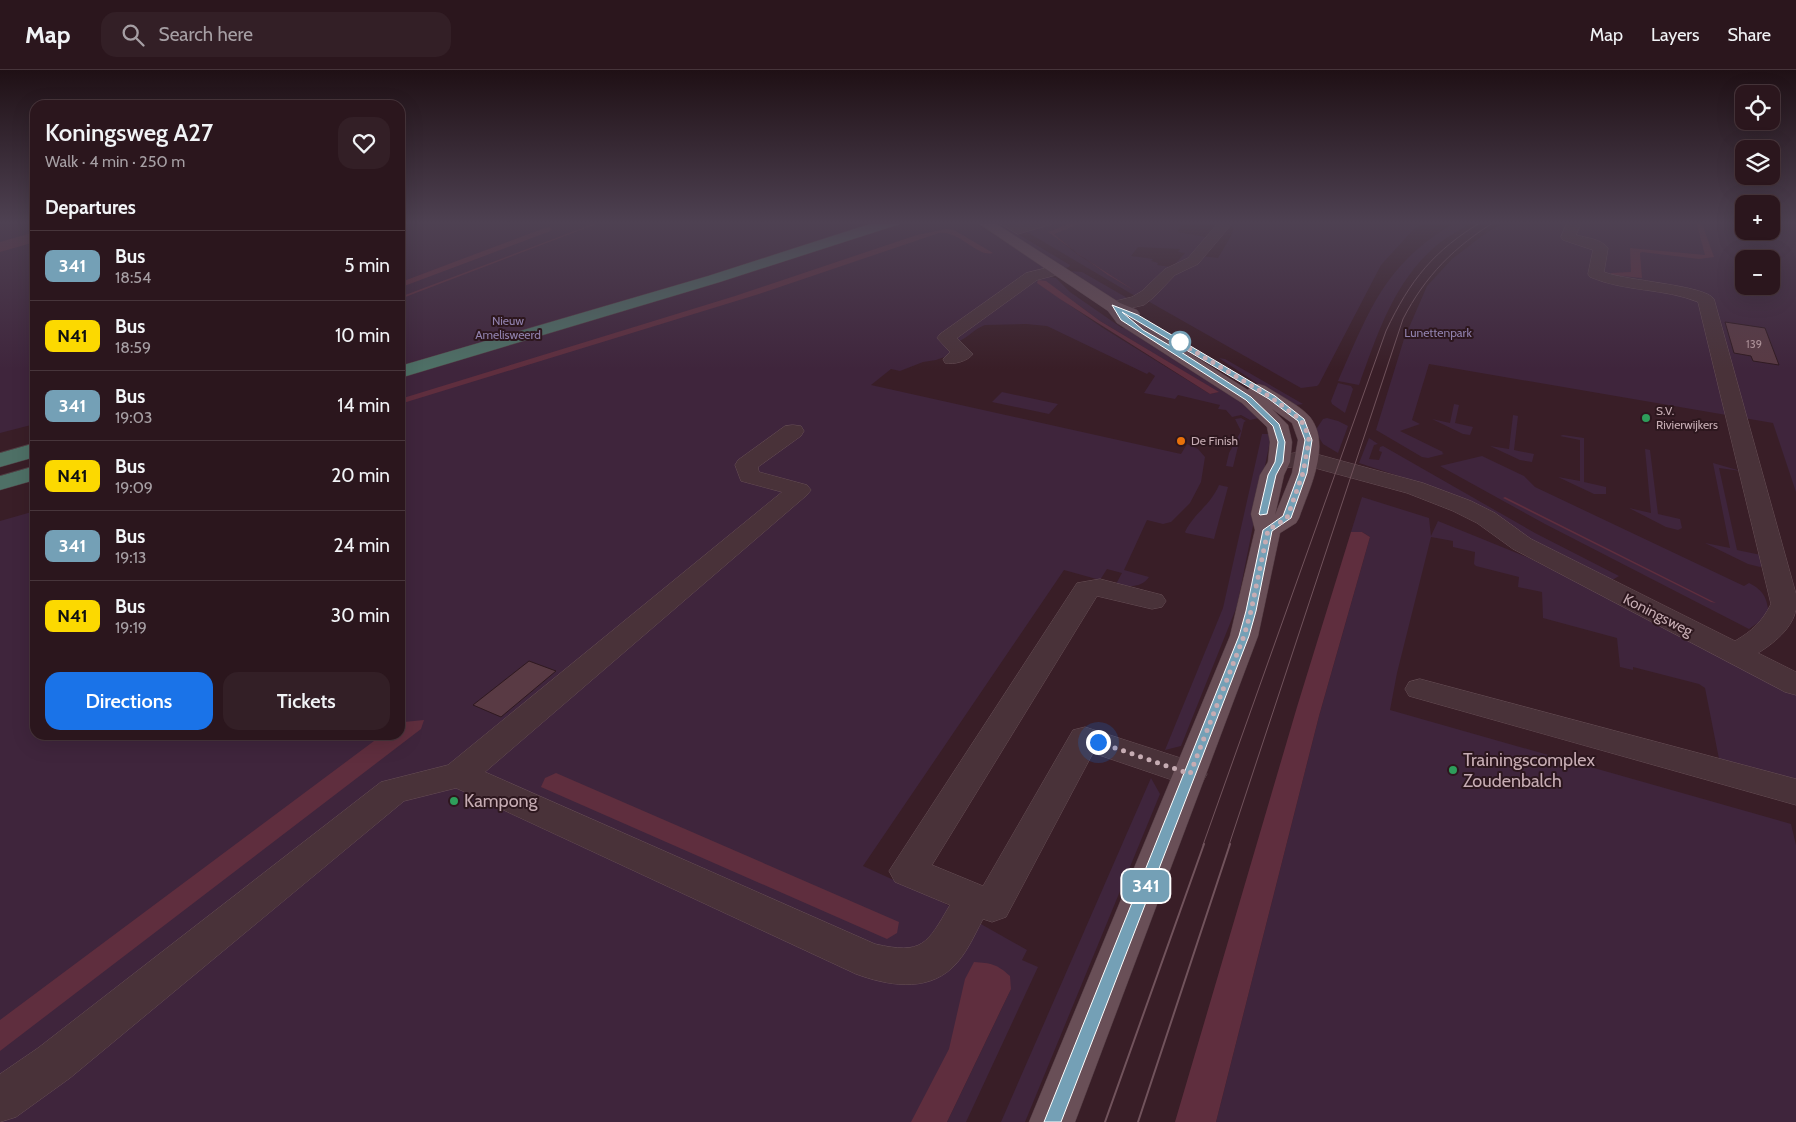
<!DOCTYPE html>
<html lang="en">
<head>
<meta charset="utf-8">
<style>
	:root { --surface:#2b161d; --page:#331f26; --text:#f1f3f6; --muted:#a69fa4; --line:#47353b; --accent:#1a73e8 }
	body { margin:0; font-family:Cabin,sans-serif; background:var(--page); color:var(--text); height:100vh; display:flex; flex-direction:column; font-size:19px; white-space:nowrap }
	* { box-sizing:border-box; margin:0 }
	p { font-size:16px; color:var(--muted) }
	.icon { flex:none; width:28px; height:28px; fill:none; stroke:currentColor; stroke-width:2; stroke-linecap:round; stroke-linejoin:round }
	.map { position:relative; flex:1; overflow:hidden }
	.drawer { position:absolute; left:30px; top:30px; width:375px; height:640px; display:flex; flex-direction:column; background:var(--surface); border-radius:15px; box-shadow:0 5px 20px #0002,0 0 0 1px var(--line) }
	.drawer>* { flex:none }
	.badge { padding:0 10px; border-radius:8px; font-size:18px; line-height:32px }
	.fabs { position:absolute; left:1735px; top:15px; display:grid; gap:10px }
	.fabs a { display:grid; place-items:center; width:45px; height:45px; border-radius:10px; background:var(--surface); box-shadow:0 5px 20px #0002,0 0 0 1px var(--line); font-size:25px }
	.you { position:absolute; width:25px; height:25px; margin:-12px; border:4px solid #fff; border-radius:50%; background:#1a73e8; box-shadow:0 0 0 8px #1a73e833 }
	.map>.badge { position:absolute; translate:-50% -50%; box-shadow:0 0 0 2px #fff }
	h2 { padding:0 15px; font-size:19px; line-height:45px }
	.round { display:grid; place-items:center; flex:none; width:52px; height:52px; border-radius:15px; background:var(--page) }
	.overview { display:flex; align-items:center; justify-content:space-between; height:85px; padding:0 15px }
	h1 { font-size:24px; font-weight:600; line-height:38px }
	.cta { display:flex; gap:10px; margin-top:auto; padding:10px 15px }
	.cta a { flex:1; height:58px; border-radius:15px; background:var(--accent); color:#fff; font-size:20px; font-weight:600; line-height:58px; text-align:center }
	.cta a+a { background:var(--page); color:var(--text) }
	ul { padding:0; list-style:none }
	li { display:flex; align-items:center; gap:15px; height:70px; padding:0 15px; border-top:1px solid var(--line) }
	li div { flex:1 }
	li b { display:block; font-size:19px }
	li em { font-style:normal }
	li .badge { min-width:55px; font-weight:700; text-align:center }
	header { display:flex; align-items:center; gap:30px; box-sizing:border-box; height:70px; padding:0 25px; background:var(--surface); border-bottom:1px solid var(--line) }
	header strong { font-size:24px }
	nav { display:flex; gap:28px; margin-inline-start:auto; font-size:18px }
	.search { width:350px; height:45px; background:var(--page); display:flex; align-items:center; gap:12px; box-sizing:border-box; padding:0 18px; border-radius:15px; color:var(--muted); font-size:19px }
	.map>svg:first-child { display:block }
</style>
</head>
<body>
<header>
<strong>Map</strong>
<div class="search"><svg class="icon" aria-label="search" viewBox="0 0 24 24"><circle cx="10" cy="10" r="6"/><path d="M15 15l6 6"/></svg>Search here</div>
<nav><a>Map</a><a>Layers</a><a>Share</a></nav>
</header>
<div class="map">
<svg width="1796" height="1052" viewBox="0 0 1796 1052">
	<rect width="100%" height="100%" fill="#391e27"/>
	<!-- green -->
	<g fill="#3f253c" fill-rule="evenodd">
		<path d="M0 151H35V354L0 363Z"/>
		<path d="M400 151H972L1045 197 1039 201 1042 206 1056 208 1070 222 1122 258 1126 257 1246 335 1259 348 1250 350 1241 345 1232 347 1226 340 1218 339 1220 335 1178 325 1175 329 1144 323 1155 306 1149 302 1147 304 1047 256 1026 254 985 255C974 259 968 268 957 272L953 284 936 290 923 292 900 301 891 299 871 315 1181 384 1187 374 1198 379 1205 387 1201 412 1190 433 1171 452 1163 454 1147 450 1124 500 1149 507C1142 518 1128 517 1116 514L1122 503 1107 499 1100 510 1064 500 863 796 942 832 1027 880 1022 890 1038 897 966 1052H947L1011 919 934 1052H0V451L35 441V665H400ZM1039 214 1077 234 1100 251 1218 322 1210 324 1103 258Z"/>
		<path d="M991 151 1001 154 1070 195 1069 197 1065 198Z"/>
		<path d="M1057 151H1076L1049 162 1077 184 1134 221 1078 184 1053 163 1087 151H1185L1177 162 1206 167V172L1181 194 1176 193 1185 183 1178 182 1180 179 1138 177 1131 186 1153 189 1151 191 1158 193 1157 195 1171 197 1148 222 1135 226 1027 162 1029 159Z"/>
		<path d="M1220 151H1427L1413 160 1381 195 1319 314 1317 316 1301 318 1146 230 1161 213 1201 186 1218 188 1231 166 1234 157 1219 154Z"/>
		<path d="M1458 151 1472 152C1460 160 1447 167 1437 175 1394 211 1377 265 1359 315L1338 311C1370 239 1385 192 1458 151Z"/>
		<path d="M1506 151H1744V161H1771V151H1796V422L1773 353 1429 294 1412 350 1420 354 1400 361 1443 382 1442 383 1444 384 1428 388 1422 387 1376 360 1404 269 1427 216 1452 189 1482 166ZM1744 189H1771V216H1744Z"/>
		<path d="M1071 201 1082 202 1129 229 1118 231 1113 229Z"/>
		<path d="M1219 288 1225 289 1303 334 1291 336Z"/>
		<path d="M1338 313 1351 316 1353 319 1345 343 1332 334 1331 331Z"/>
		<path d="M1002 322 1058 334 1049 344 992 332Z"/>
		<path d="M1454 334 1459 335 1455 353 1473 357 1470 365 1463 364 1432 349 1450 353Z"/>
		<path d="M1513 345 1518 346 1514 380 1534 384 1532 392 1520 390 1490 376 1509 379Z"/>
		<path d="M1241 348 1246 351 1244 352 1233 397 1226 396 1229 383 1241 361 1235 349Z"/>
		<path d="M1327 348 1338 351 1348 356 1338 383 1323 374 1315 361 1323 349Z"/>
		<path d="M1262 364H1268L1270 371 1237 536 1181 676 1165 680 1223 538Z"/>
		<path d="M1563 365 1584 368V412L1606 417V424H1594L1558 407 1580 411V370L1560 366Z"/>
		<path d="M1369 368 1378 374 1374 375 1369 389 1379 390 1382 382 1379 381 1380 377 1383 376 1535 463 1619 506 1614 509H1605L1432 417 1359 393Z"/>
		<path d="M1645 379 1650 380 1658 444 1680 449 1682 458 1678 460 1666 457 1629 438 1651 443Z"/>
		<path d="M1482 386 1524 406 1535 417 1744 516 1749 513C1765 521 1767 529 1769 545L1749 559 1545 454 1440 396Z"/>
		<path d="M1713 393 1741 401 1719 398 1737 480 1761 485 1763 494 1760 497 1748 494 1705 473 1730 478Z"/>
		<path d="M1219 415 1228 417 1214 469 1186 463 1185 462C1194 443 1210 436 1219 415Z"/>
		<path d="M1362 427 1429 448 1431 466 1438 451 1529 488 1796 624V715L1720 694 1705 618 1699 614 1633 597V600L1620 597 1617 568 1543 548 1542 522 1518 517 1519 507 1476 496 1474 494 1475 482 1453 477V471L1431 467 1397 603 1390 640 1791 754 1796 775V1052H1216L1319 646 1370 467 1362 462H1351Z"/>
		<path d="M1151 708 1160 724 1025 1052H1001Z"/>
	</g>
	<!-- water -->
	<g fill="#5f2e3e">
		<path d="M601 151H604L400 229V227Z"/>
		<path d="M1076 151H1087L1054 164 1078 184 1135 221 1108 205 1048 162Z"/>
		<path d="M1696 151H1701L1714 187 1699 189 1642 182 1640 183 1642 208 1611 205V203L1631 202 1630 178 1705 185Z"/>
		<path d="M946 159 954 160 993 183C978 188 959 160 939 163L759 224 400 334V329L735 226 917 165Z"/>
		<path d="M35 162V172L0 182V172Z"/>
		<path d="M1038 210 1046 211 1100 251 1219 322 1210 324 1060 229 1037 213Z"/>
		<path d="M1505 427 1716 533 1711 532 1503 428Z"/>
		<path d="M1351 462H1362L1370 467 1319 646 1216 1052H1175L1297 637Z"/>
		<path d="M424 650 421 659 0 981V950L374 671 383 665H400V654L404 652Z"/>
		<path d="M556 703 899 852 897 863 887 869 541 717 545 708Z"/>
		<path d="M974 892C991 893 997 894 1010 906L1011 919 947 1052H911L949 979 965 909Z"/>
	</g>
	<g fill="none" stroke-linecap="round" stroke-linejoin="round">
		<!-- stream -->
		<path stroke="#5f2e3e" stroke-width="5" d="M400 215 549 159"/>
	</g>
	<!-- building -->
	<g fill="#593a44" stroke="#2f1920">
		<path d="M1725 252 1765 258 1779 295 1753 291 1751 286 1734 283Z"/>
		<path d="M529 591 556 601 501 647 473 635Z"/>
	</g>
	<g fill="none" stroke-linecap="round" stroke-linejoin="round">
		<defs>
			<g id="minor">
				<path d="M996 151H1014L1020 155 1031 151H1054L1052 154 1018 164Z"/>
				<path d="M1227 151 1231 155 1198 194 1175 205 1154 227 1144 235 1114 242 1108 241 1106 237 1108 233 1132 227 1142 221 1165 199 1188 188 1219 152Z"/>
				<path d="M1568 151H1582L1576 165C1587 168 1601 169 1608 178L1604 202C1626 211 1705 215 1714 229L1796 524C1796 529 1796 534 1796 539 1793 558 1773 574 1758 583L1796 602V625L1785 622 1513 479 1477 453 1453 441 1407 423 1304 395 1279 399 1271 397 1268 392 1271 387 1305 381 1423 413 1471 431 1495 443 1531 469 1735 571C1752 561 1762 552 1771 534L1698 232C1664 218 1625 222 1590 207L1588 204 1593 180 1563 170 1561 167Z"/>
				<path d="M1059 195 1064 197 1067 200 1064 203 1037 210 957 268 973 284C968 291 954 295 945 293L943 289 950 282 937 268 940 264 1026 203Z"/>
				<path d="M793 355 801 356 804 361 801 366 758 397 759 402 807 415 811 420 807 425 485 702 875 874C923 885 927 874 950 835L895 812 889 801 1077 513 1100 509 1162 525 1166 531 1162 537 1152 539 1097 526 932 795 983 816 1073 660 1085 657 1202 695 1207 704 1202 713 1190 716 1093 683 1006 847 992 852 983 849C974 866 966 885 952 898 925 923 886 915 856 904L456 718 404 731 70 1008 16 1047 0 1052V1004L38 978 381 712 448 695 782 422 741 411 735 395 738 390 785 356Z"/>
				<path d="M1420 609 1796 709V735L1409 626 1405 619 1409 612Z"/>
			</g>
			<path id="major" d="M975 151H992L1120 233 1137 240 1140 244 1134 248 1248 320 1251 316 1258 314 1265 316C1277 324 1301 336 1310 347 1332 375 1309 419 1299 448L1296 453 1280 463 1258 566 1075 1052H1029L1230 566 1255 460 1251 444 1260 405 1268 392 1270 372 1267 357 1242 333 1117 253 1108 241ZM1272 339 1292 353 1298 370 1292 403 1275 445 1284 405 1290 392 1292 372 1288 355Z"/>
			<g id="highway">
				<path d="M879 151H902L900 154 720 212 400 308V296L708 206Z"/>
				<path d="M35 373V387L0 397V383Z"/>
				<path d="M35 396V410L0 420V406Z"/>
			</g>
		</defs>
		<!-- minor casing -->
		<use href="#minor" stroke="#674f56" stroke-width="1"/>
		<!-- major casing -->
		<use href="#major" stroke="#523b42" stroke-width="1"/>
		<!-- highway casing -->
		<use href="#highway" stroke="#533c43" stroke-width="1"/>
		<!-- minor -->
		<use href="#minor" fill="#493239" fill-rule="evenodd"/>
		<!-- major -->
		<use href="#major" fill="#694f57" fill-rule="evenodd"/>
		<!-- highway -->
		<use href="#highway" fill="#4e7066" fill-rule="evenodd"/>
		<!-- tram-far1 -->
		<g stroke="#71535c" stroke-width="1">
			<path d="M1203 775 1386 261C1410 210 1434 180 1483 151"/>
			<path d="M1229 775 1403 249C1425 206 1455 176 1496 151"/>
		</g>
		<!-- tram -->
		<g stroke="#71535c" stroke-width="2">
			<path d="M1105 1052 1204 774"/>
			<path d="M1138 1052 1230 774"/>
		</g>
	</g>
	<!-- sky -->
	<linearGradient id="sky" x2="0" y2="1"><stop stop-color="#1f1015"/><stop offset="0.51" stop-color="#4e4152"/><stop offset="1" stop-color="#4e4152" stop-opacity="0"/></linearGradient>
	<rect width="1796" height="299" fill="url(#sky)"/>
	<!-- line -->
	<path fill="#74a0b6" stroke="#fff" d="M1112 235 1138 245 1275 326 1304 349 1312 370 1307 403 1291 448 1272 461 1256 541 1249 566 1061 1052H1044L1239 566 1246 541 1263 460 1283 446 1299 403 1305 370 1298 351 1269 329 1122 242 1143 260 1181 282 1251 327 1279 354 1285 372 1283 392 1276 405 1267 444 1260 445 1259 444 1268 405 1275 392 1278 372 1273 356 1246 330 1121 250Z"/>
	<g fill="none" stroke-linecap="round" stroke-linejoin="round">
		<!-- walk -->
		<path stroke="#c6acb3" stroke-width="5" stroke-dasharray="0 9" d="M1098 672 1190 704 1244 566 1251 541 1268 460 1287 448 1303 403 1309 370 1306 360 1301 350 1272 328 1177 271 1180 272"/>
	</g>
	<!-- markers -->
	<circle fill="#fff" stroke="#74a0b6" stroke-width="2.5" cx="1180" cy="272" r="10"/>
	<g fill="#2e9e5b" stroke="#2d171e" stroke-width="2">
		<circle cx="1646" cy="348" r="5"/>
		<circle cx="1453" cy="700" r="5"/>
		<circle cx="454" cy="731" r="5"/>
	</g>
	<circle fill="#e8710a" stroke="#2d171e" stroke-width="2" cx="1181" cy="371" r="5"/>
	<g text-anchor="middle" stroke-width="4" stroke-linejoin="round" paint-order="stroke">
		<!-- far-number labels -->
		<g font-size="11" fill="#ab9097">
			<text x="1754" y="278">139</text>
		</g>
		<!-- far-park labels -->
		<g font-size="12" fill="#9081ad" stroke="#2d171e">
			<text x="508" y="255">Nieuw<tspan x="508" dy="14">Amelisweerd</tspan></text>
			<text x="1438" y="267">Lunettenpark</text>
		</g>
		<!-- far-poi labels -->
		<g font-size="12" fill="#c6acb3" stroke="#2d171e" text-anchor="start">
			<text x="1656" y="345">S.V.<tspan x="1656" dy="14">Rivierwijkers</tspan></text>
			<text x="1191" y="375">De Finish</text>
		</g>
		<!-- street labels -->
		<g font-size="15" fill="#c6acb3" stroke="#2d171e">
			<text transform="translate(1658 545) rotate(27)" y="5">Koningsweg</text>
		</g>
		<!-- near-poi labels -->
		<g font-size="18" fill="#c6acb3" stroke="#2d171e" text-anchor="start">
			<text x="1463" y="696">Trainingscomplex<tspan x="1463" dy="21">Zoudenbalch</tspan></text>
			<text x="464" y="737">Kampong</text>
		</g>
	</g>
</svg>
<div class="fabs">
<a><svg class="icon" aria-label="locate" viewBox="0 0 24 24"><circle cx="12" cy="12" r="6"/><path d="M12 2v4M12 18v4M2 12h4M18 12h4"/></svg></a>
<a><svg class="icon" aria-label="layers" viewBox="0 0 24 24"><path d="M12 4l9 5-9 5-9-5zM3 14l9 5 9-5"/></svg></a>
<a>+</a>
<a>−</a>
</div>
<div class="you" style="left:1098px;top:672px"></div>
<b class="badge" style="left:1146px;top:816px;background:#74a0b6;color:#fff">341</b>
<section class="drawer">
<div class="overview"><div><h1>Koningsweg A27</h1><p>Walk · 4 min · 250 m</p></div><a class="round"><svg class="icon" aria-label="heart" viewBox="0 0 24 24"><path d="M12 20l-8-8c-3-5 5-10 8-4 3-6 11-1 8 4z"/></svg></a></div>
<h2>Departures</h2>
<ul>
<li><span class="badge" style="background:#74a0b6;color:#fff">341</span><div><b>Bus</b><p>18:54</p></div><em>5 min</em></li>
<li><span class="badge" style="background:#fcd900;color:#111">N41</span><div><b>Bus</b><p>18:59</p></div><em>10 min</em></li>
<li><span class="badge" style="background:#74a0b6;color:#fff">341</span><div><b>Bus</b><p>19:03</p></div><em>14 min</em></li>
<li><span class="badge" style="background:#fcd900;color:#111">N41</span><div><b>Bus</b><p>19:09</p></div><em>20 min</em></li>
<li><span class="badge" style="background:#74a0b6;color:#fff">341</span><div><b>Bus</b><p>19:13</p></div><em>24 min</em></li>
<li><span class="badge" style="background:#fcd900;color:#111">N41</span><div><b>Bus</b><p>19:19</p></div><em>30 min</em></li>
</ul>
<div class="cta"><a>Directions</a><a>Tickets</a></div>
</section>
</div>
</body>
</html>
